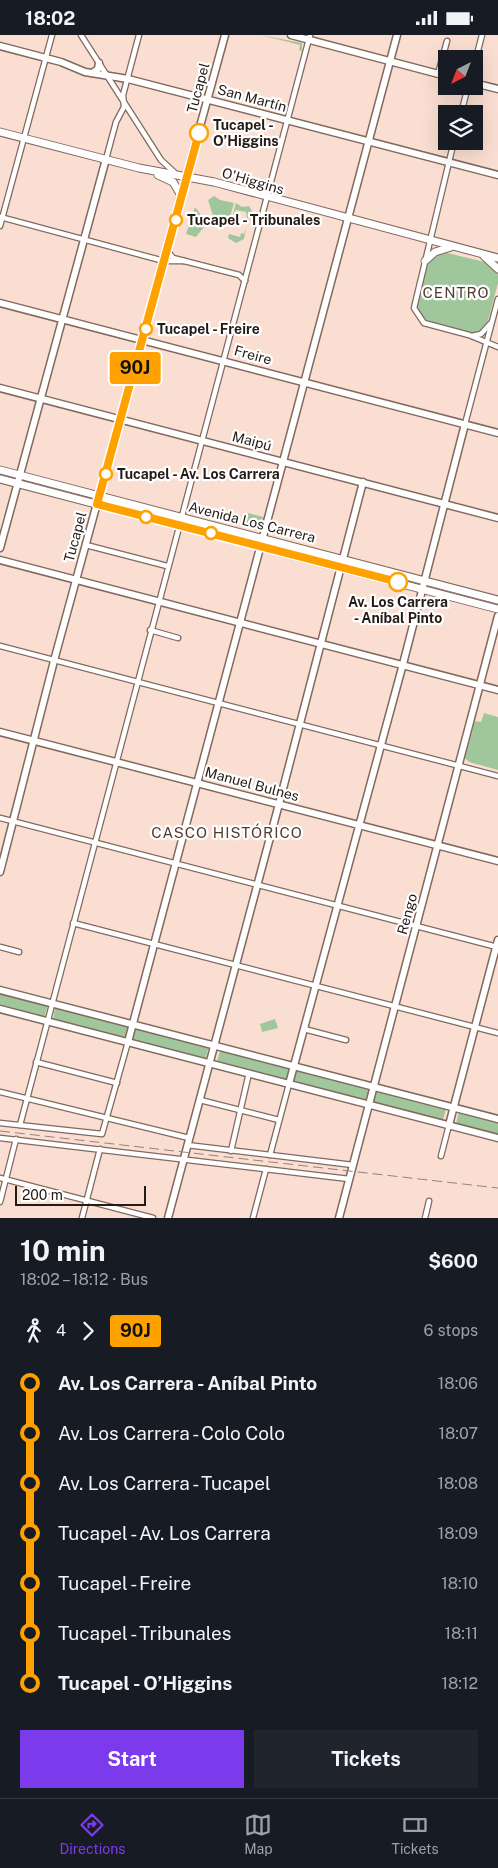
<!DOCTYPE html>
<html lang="en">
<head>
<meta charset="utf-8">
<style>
	:root { --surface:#171b24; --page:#20242c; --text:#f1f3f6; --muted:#9ea1a6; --line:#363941; --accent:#7c3aed }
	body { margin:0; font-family:"Public Sans",sans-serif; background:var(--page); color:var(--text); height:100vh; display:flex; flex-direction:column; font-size:19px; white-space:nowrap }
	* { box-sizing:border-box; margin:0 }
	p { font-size:16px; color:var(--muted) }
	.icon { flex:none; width:28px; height:28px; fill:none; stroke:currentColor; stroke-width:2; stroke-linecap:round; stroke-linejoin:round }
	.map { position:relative; height:1183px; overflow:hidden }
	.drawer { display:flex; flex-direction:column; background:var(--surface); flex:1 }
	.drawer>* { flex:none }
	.badge { padding:0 10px; border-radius:4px; font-size:18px; line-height:32px }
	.needle { width:32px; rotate:222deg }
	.buttons { position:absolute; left:438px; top:15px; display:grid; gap:10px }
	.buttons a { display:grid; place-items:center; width:45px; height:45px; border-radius:0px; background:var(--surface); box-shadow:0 5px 20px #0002; font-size:25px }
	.scale { position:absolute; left:15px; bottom:12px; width:131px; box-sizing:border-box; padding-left:5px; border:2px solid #241a16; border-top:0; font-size:14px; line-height:18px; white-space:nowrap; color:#241a16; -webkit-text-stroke:4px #fff; paint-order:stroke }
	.map>.badge { position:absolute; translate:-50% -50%; box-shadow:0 0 0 2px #fff }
	.legs { display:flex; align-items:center; gap:8px; height:55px; padding:0 20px; font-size:16px }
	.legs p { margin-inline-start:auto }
	.summary { display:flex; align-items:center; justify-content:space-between; height:85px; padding:0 20px }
	h1 { font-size:28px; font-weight:700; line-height:38px }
	.action { display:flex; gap:10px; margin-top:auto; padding:10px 20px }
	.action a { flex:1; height:58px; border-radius:0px; background:var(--accent); color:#fff; font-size:20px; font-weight:700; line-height:58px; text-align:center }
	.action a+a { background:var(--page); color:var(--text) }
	ul { padding:0 20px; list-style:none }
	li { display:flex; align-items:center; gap:18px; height:50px; font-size:19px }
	li i { display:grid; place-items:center; width:8px; height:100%; margin:0 6px; background:currentColor }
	li i::after { content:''; width:12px; height:12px; margin:-6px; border:4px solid; border-radius:50%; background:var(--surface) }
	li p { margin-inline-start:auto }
	li:first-child i { background:linear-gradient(#0000 50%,currentColor 0) }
	li:last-child i { background:linear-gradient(currentColor 50%,#0000 0) }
	.status { display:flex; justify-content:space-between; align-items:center; height:35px; padding:0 25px; background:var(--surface); direction:ltr }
	.status svg { height:14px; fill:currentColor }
	.dock { display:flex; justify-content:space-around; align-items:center; height:70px; border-top:1px solid var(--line); background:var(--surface); font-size:14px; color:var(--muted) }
	.dock a { display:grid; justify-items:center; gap:2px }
	.dock .selected { color:var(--accent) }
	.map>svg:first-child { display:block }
</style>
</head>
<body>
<div class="status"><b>18:02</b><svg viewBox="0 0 49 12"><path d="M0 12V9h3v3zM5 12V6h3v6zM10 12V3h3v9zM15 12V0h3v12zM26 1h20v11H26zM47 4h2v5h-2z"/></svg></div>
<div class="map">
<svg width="498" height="1183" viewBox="0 0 498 1183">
	<rect width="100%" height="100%" fill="#faded1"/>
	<!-- green -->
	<g fill="#a0c69c">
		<path d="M261 0 302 8V16L299 15 300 10Z"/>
		<path d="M214 161 220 165 234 168 230 182 214 184 208 165Z"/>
		<path d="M236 168 242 172 249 171 252 176 248 190 246 177 236 175 232 183Z"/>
		<path d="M195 172 207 188 196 202 186 199Z"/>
		<path d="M246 193 244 204 236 208 228 203 229 199 240 202 241 198 244 199Z"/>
		<path d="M443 217 489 228 498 238V248L487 289 482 297 473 299 425 287 416 273 427 228 429 223Z"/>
		<path d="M248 478 263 482 260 496 244 491Z"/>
		<path d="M189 487 253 504V506L188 490Z"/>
		<path d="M350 529 418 547 419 548 350 531Z"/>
		<path d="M484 678 498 682V735L469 727 465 723 475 686 481 687Z"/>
		<path d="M0 958 48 970 44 983 0 971Z"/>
		<path d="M55 973 209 1011 205 1025 53 984Z"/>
		<path d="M275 984 278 993 262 997 260 989Z"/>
		<path d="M221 1013 446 1074 443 1085 217 1026Z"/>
		<path d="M459 1076 498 1087V1100L456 1089Z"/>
	</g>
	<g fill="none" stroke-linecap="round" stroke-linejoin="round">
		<defs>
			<g id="street">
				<path d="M81 0 161 125 175 138"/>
				<path d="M474 31 482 0"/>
				<path d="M438 39 447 6"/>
				<path d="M461 79 468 51"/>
				<path d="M454 106 414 273 424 288 469 300 498 312"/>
				<path d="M106 124 116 87 124 72 123 60 139 0"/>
				<path d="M0 182 164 226H185"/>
				<path d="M0 191 52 0"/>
				<path d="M167 215 173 223 239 240 245 246"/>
				<path d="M472 301 481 299 490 289"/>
				<path d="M465 389 498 264"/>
				<path d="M86 510 167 531"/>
				<path d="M150 595 178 603"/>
				<path d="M0 611 498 741"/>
				<path d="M0 783 497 912"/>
				<path d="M73 888 498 998"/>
				<path d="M0 912 19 917"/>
				<path d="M304 994 346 1005"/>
				<path d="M36 1027 117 1048"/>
				<path d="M0 1057 189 1103"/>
				<path d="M200 1065 279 1085"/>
				<path d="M0 1088 102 1099 128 1007"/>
				<path d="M20 1090 310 0"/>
				<path d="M0 1103 349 1144"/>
				<path d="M187 1110 353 1130"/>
				<path d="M231 1116 249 1038"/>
				<path d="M270 1120 289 1049"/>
				<path d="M441 1121 449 1090"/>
				<path d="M0 1143 153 1183"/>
				<path d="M0 1167 16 1104"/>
				<path d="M82 1183 100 1114"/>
				<path d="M253 1183 266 1134"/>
				<path d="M425 1183 429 1166"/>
			</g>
			<g id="secondary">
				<path d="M291 0 446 41"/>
				<path d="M0 11 61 27 85 37 128 44 498 140"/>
				<path d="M92 38 98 34 99 28"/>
				<path d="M474 48 498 54"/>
				<path d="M0 268 498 398"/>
				<path d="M0 353 498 483"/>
				<path d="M0 513 106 124"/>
				<path d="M0 525 498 655"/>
				<path d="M0 697 498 826"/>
				<path d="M0 837 55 622 225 0"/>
				<path d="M0 955 498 1084"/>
				<path d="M0 974 498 1103"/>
				<path d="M128 1007 397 0"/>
				<path d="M289 1049 403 629 465 389"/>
				<path d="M449 1090 498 905"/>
				<path d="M168 1183 279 769 363 447"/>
				<path d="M339 1183 498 581"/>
			</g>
			<g id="primary">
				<path d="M0 97 139 133 214 147 498 223"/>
				<path d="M158 140 173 147 182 162"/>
				<path d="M484 221 498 234"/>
				<path d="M425 226 435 217 451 212"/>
				<path d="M0 435 498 565"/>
				<path d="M0 444 498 574"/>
			</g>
		</defs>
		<!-- street casing -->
		<use href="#street" stroke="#81695e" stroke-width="7"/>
		<!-- secondary casing -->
		<use href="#secondary" stroke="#81695e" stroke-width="9"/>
		<!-- primary casing -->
		<use href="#primary" stroke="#81695e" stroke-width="9"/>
		<!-- street -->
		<use href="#street" stroke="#fff" stroke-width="4.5"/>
		<!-- secondary -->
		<use href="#secondary" stroke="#fff" stroke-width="6"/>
		<!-- primary -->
		<use href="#primary" stroke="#fff" stroke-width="7"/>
		<!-- rail -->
		<path stroke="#968279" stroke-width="1" stroke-dasharray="10 5" stroke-linecap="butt" d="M0 1096 498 1153"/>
	</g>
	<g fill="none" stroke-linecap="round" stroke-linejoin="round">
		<defs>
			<path id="line-1" d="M199 98 97 469 398 547"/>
		</defs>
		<!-- line-1 casing -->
		<use href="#line-1" stroke="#fff" stroke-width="11"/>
		<!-- line-1 -->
		<use href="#line-1" stroke="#ffa200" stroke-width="8"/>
	</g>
	<!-- markers -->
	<g fill="#fff" stroke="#ffa200" stroke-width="2.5">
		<circle cx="199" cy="98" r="9"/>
		<circle cx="176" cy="185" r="6"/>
		<circle cx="146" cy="294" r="6"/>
		<circle cx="106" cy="439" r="6"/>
		<circle cx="146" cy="482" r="6"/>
		<circle cx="211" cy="498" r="6"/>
		<circle cx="398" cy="547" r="9"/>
	</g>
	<g text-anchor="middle" stroke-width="4.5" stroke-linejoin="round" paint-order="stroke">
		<!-- street labels -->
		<g font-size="14" fill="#241a16" stroke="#fff">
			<text transform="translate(198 53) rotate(-75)" y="5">Tucapel</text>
			<text transform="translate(252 63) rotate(15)" y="5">San Martín</text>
			<text transform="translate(253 146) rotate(16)" y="5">O'Higgins</text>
			<text transform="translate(253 320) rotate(15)" y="5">Freire</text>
			<text transform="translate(252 406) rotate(15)" y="5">Maipú</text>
			<text transform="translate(252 487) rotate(14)" y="5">Avenida Los Carrera</text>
			<text transform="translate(75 502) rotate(-75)" y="5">Tucapel</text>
			<text transform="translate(252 749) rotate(15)" y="5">Manuel Bulnes</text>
			<text transform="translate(407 879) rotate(-75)" y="5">Rengo</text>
		</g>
		<!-- stop labels -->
		<g font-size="14" font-weight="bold" fill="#241a16" stroke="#fff" text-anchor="start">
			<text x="213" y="95">Tucapel -<tspan x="213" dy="16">O’Higgins</tspan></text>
			<text x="187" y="190">Tucapel - Tribunales</text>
			<text x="157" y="299">Tucapel - Freire</text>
			<text x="117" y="444">Tucapel - Av. Los Carrera</text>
			<text x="398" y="572" text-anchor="middle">Av. Los Carrera<tspan x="398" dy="16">- Aníbal Pinto</tspan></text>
		</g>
		<!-- neighbourhood labels -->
		<g font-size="15" letter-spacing="1" fill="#513b31" stroke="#fff">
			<text x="456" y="263">CENTRO</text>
			<text x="227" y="803">CASCO HISTÓRICO</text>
		</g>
	</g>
</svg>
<div class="buttons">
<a><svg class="needle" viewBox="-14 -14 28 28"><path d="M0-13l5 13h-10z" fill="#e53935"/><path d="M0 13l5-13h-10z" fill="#9ea1a6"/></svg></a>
<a><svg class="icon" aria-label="layers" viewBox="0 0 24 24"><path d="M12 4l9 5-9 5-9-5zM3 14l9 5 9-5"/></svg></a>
</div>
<div class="scale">200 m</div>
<b class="badge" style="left:135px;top:333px;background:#ffa200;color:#111">90J</b>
</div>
<section class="drawer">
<div class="summary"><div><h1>10 min</h1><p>18:02 – 18:12 · Bus</p></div><b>$600</b></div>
<div class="legs"><svg class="icon" aria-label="walk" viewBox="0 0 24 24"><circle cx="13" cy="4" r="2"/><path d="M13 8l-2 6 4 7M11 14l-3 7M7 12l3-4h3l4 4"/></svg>4<svg class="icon" aria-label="forward" viewBox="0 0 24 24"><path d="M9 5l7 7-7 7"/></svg><b class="badge" style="background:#ffa200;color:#111">90J</b><p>6 stops</p></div>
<ul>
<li><i style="color:#ffa200"></i><b>Av. Los Carrera - Aníbal Pinto</b><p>18:06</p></li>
<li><i style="color:#ffa200"></i><span>Av. Los Carrera - Colo Colo</span><p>18:07</p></li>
<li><i style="color:#ffa200"></i><span>Av. Los Carrera - Tucapel</span><p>18:08</p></li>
<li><i style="color:#ffa200"></i><span>Tucapel - Av. Los Carrera</span><p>18:09</p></li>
<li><i style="color:#ffa200"></i><span>Tucapel - Freire</span><p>18:10</p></li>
<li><i style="color:#ffa200"></i><span>Tucapel - Tribunales</span><p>18:11</p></li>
<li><i style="color:#ffa200"></i><b>Tucapel - O’Higgins</b><p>18:12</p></li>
</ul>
<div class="action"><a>Start</a><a>Tickets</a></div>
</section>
<nav class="dock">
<a class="selected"><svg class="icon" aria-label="directions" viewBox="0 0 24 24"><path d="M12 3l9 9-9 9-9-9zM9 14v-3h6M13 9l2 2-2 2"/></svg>Directions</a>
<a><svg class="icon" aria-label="map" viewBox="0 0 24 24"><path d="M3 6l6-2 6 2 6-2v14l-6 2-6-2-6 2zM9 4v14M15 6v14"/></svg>Map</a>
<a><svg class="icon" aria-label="tickets" viewBox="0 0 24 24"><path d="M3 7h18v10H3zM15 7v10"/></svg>Tickets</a>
</nav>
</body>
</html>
